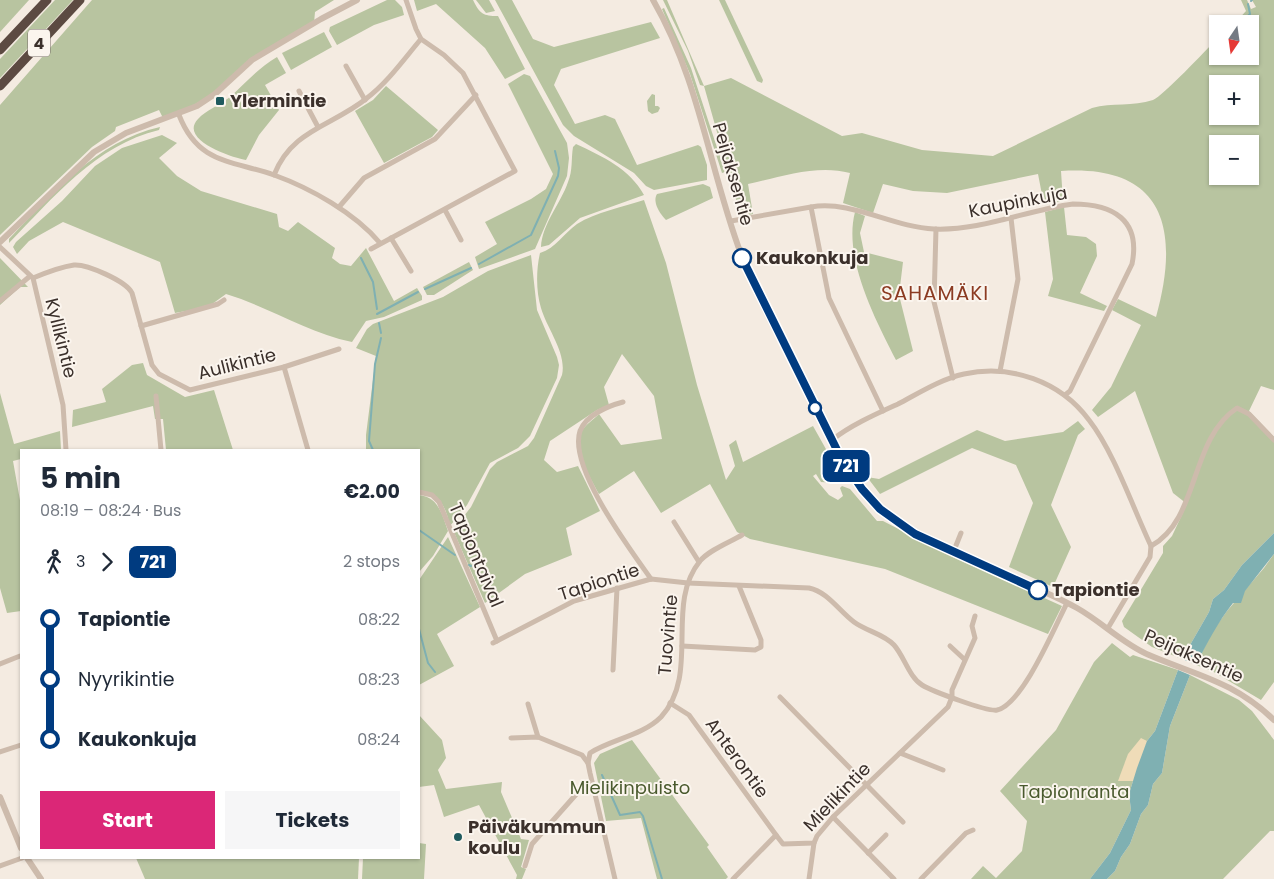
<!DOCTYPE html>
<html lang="en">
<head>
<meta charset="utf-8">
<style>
	:root { --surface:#fff; --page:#f6f6f7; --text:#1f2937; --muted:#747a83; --accent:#db2777 }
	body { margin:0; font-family:Poppins,sans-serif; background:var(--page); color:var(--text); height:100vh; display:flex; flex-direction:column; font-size:19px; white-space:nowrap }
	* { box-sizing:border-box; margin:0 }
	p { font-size:16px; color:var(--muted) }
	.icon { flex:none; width:28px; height:28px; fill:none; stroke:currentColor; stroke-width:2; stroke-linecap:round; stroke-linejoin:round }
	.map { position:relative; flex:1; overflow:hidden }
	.panel { position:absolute; left:20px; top:449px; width:400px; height:410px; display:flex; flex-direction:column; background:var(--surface); border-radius:0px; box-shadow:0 1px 4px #0004 }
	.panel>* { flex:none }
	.badge { padding:0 10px; border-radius:8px; font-size:18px; line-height:32px }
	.needle { width:32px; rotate:193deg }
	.controls { position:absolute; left:1209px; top:15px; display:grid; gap:10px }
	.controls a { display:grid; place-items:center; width:50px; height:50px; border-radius:0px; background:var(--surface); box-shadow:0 1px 4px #0004; font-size:25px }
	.map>.badge { position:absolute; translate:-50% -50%; box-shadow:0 0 0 2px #fff }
	.legs { display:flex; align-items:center; gap:8px; height:55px; padding:0 20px; font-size:16px }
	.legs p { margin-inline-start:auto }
	.headline { display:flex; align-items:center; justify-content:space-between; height:85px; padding:0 20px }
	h1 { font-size:28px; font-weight:700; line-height:38px }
	.cta { display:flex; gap:10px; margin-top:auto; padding:10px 20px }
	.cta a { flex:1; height:58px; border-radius:0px; background:var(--accent); color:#fff; font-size:20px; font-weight:700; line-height:58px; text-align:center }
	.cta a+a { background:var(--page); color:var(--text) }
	ul { padding:0 20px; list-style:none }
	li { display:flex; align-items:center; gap:18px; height:60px; font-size:19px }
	li i { display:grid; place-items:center; width:8px; height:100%; margin:0 6px; background:currentColor }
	li i::after { content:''; width:12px; height:12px; margin:-6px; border:4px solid; border-radius:50%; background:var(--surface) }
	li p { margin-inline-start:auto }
	li:first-child i { background:linear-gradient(#0000 50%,currentColor 0) }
	li:last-child i { background:linear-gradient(currentColor 50%,#0000 0) }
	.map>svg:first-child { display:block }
</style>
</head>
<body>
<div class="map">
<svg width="1274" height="879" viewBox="0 0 1274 879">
	<rect width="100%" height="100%" fill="#f4ebe1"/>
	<!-- green -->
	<g fill="#b8c4a0" fill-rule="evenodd">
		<path d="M0 0H29L0 32Z"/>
		<path d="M55 0H73L0 78V59Z"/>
		<path d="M92 0H334L315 12 314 23 252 60 215 94 164 120 159 110 116 127 115 131 92 147 0 235V105Z"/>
		<path d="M387 0H395L402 7 404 15 374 25 337 45 329 31 330 27Z"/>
		<path d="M414 0H473C480 14 483 16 498 16L525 69 505 79 485 48 436 4 417 11Z"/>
		<path d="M476 0H489L495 11 486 13Z"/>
		<path d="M495 0H512L533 39 554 47 651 22 660 38 561 69 554 85 575 124 605 115 615 119 637 165 698 145 701 147 707 165V180L654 190 646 186 634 173 574 136 563 125Z"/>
		<path d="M663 0H667L704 86 731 78 842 136 862 133 922 150 993 156 1092 108C1112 102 1133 107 1153 100 1163 96 1206 50 1217 39L1218 56H1250V24H1234L1246 11 1241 0H1247L1251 9 1256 7 1252 0H1274V390L1261 386 1249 411 1274 437V533L1242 565 1224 590 1213 599 1209 612 1182 659 1152 647 1124 627 1122 621 1163 553V546L1172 536 1187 504 1173 493 1135 391 1098 417 1092 410 1111 387 1141 325 1112 310 1118 299 1156 317C1180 231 1166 164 1061 171L1063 201 1044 205 1038 174 947 193 913 191 883 184 873 213 843 203 850 173C817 164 780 177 748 184L753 214 741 217 704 86 700 85 688 51ZM1218 84H1250V116H1218ZM1218 144H1250V176H1218Z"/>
		<path d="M719 0H725L763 80 762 83 757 81Z"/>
		<path d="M664 8 691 68 725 172 722 173 690 74 662 9Z"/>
		<path d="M324 32 332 47 291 70 282 53Z"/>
		<path d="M277 57 286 73 265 85 279 110 259 135 246 160C233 158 178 140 198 119 206 110 220 105 230 97 246 83 258 68 277 57Z"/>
		<path d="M524 74 530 76 567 143 569 158 567 176 535 249 479 269 475 257 497 244 485 222 531 199 546 189 553 174 508 84Z"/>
		<path d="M386 86 438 130 432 137 384 163 355 111 373 100Z"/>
		<path d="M652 94 655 95V106H658L660 108 658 112 652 114 648 111 647 101Z"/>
		<path d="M160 127 159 130C96 145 53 198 9 243V239C52 194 97 141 160 127Z"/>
		<path d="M162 135 177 143 159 158 177 176 201 191 277 214 279 227 288 231 298 222 335 248 332 258 340 264 351 266 366 248 394 301 417 288 422 296V300L384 317 366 321 352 342C308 333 269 307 226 294L208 307 175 313 160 262 63 222 29 241 17 254 13 247 16 242 62 201 95 166 122 148Z"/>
		<path d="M576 144C602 156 630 169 644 195L580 218 549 245 541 247C542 224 561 203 568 182 573 170 571 159 573 147Z"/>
		<path d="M703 184 710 187 713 198 666 220C660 214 652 202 657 194Z"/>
		<path d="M644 200 666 263 697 385 726 480 735 466 729 445 736 440 743 462 813 426 836 467V483L821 482 816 474 813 476 829 495 838 500 843 496 840 488 842 486 850 489 877 521H883L951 556 1062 606 1048 634 885 569 750 539 737 532 710 484 661 513 634 471 599 494C590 477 573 450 582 431 585 425 594 419 599 414L621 445 662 439 654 396 622 354 604 387 609 405 597 410 550 441 544 460 557 472 578 466 600 511 566 528 572 555 525 574 485 603 453 530 471 507 490 469 497 462 528 446 534 438 562 375C567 353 547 329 541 308 536 292 536 270 540 253 556 248 564 233 577 224 596 212 623 207 644 200Z"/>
		<path d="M1064 207 1067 235 1086 237 1096 244 1097 256 1080 293 1107 306 1104 311 1048 296 1053 279 1045 212Z"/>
		<path d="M855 212 865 216 860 233 864 252 903 262 899 295 913 351 896 360C875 319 843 258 855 212Z"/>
		<path d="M531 255 537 310 557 357 559 365 557 378 530 436 518 448 490 463 467 505 450 526C445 505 440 494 419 490V450H366V435L376 356 356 348 367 329 373 324 443 297 488 271Z"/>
		<path d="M0 258 28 287H20L0 305Z"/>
		<path d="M469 262 473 270 434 295H427L423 287Z"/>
		<path d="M143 363 147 375 185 397 214 390 233 450H166L163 419H155L153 406 72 427 73 410 106 402 102 389 132 365Z"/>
		<path d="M0 393 14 444 60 431 61 450H21V459L13 461 21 506V611L7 613 0 588Z"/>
		<path d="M1078 421 1085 429 1078 435 1051 505 1071 547 1053 587 1009 567 1033 503 1016 465 972 448 880 494 867 477 879 479 977 430 1005 441 1063 432Z"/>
		<path d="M419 495C439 497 442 515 448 531L433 556 419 572Z"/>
		<path d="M448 537 480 607 437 634 454 666 419 685V580Z"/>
		<path d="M1274 554V682L1261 700 1212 671 1196 665 1212 632 1227 611 1264 568Z"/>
		<path d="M1112 643 1130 657 1133 655 1178 670 1155 731 1147 741 1137 768 1129 794 1131 810 1110 853 1090 879H971L983 866 996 878 1022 851 1027 821 1000 791 1056 730 1094 662Z"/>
		<path d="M1190 675 1239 700 1252 711 1274 740V831H1270L1223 879H1107L1115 871 1121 857 1130 844 1141 814 1148 805 1153 784 1162 773 1170 726Z"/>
		<path d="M419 715 442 740 446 758 438 770 446 789 502 782 501 792 521 839 529 840 521 867 526 869 522 879H516L517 875 479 805 444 817 434 785 419 787Z"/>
		<path d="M632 740 709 845 707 847 728 877 726 879H657L641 818 606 821 594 763 600 754Z"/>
		<path d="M419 843 426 844 424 879H362L363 858H419Z"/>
		<path d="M136 858H359L358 879H145Z"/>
	</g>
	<!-- sand -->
	<path fill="#efdcb8" d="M1141 738 1147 741 1134 781H1118L1128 754Z"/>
	<!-- water -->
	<g fill="#7fb0b2">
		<path d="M1274 533V554L1245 591 1241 603H1233C1218 622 1207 643 1196 665L1182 659 1209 612 1213 599 1224 590 1242 565Z"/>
		<path d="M1178 670 1190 675 1170 726 1162 773 1153 784 1148 805 1141 814 1130 844 1121 857 1115 871 1107 879H1090L1110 853 1131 810 1129 794 1137 768 1147 741 1155 731Z"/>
	</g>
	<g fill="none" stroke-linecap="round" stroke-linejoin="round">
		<!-- stream -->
		<g stroke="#7fb0b2" stroke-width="2">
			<path d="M1251 1 1252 0"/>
			<path d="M1243 21 1250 14 1248 4"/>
			<path d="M361 258 373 282 377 309"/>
			<path d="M479 264 531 235 558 176 559 168 555 151"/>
			<path d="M425 289 471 268"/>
			<path d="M377 314 418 292"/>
			<path d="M379 323 381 333"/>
			<path d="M373 450 369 441 375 364 381 338"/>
			<path d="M419 530 455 555"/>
			<path d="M469 565 471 566"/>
			<path d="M419 629 428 663 435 672"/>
			<path d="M602 775 620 815 640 812 643 816 662 879"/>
		</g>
		<!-- minor -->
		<g stroke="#cdbbac" stroke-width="5">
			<path d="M346 66 365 100"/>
			<path d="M299 91 318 127"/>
			<path d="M179 115C198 164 231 160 274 175 310 188 355 213 380 243"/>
			<path d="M274 175C292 129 333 126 367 98 388 82 404 59 421 39"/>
			<path d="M339 207 364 178 435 139 476 95"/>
			<path d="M811 207C852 200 892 227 934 229 981 231 1027 210 1073 204 1113 204 1141 220 1132 264L1070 391 1065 395"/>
			<path d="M445 210 461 240"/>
			<path d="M731 221 811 207 829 298 883 411"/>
			<path d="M936 229 934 302 953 378"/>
			<path d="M391 238 411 271"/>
			<path d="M0 247 33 278 63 405 66 450"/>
			<path d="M371 249 515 171 463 73 444 55 421 39 416 29 406 0"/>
			<path d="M33 278C45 273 60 267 74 265 87 264 126 281 132 293L152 365 159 374 190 390 284 367 339 349"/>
			<path d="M0 301 29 277"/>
			<path d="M141 326 218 304 224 300"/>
			<path d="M284 367 308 450"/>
			<path d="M1000 371 1018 279 1011 218"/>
			<path d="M156 396 161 450"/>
			<path d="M623 402C608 406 586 415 580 431 568 467 630 549 651 579"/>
			<path d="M832 440C851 425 876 414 898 404 919 393 941 379 964 374 1011 364 1060 381 1089 420 1114 452 1133 508 1151 546L1150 557 1108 628"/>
			<path d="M419 492 432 495 439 502 497 641"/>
			<path d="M674 522 699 562"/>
			<path d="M1151 546C1200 519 1189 440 1237 408L1249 414 1274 440"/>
			<path d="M953 553 961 533"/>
			<path d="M493 643 574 601 651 579 688 583 809 588C828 592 839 611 854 622 866 631 884 634 894 645 904 656 909 677 922 685 932 691 987 712 997 710 1023 704 1055 626 1067 603"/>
			<path d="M682 646 755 650 761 647V640L739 586"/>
			<path d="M950 646 964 659"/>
			<path d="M0 664 20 656"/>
			<path d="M613 670 617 588"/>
			<path d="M780 697 903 822"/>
			<path d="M670 703 689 715 776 835"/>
			<path d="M528 704 538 737"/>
			<path d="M511 738 538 737 582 755 588 763"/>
			<path d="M0 752 21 745"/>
			<path d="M900 753 943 770"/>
			<path d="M833 817 894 879"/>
			<path d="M868 853 886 835"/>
			<path d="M0 866 22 858"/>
			<path d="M525 866 532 844 580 790 593 786"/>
			<path d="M615 879 590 773 588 763 590 753C612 739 642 736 661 717 701 673 664 605 700 561 709 550 730 542 742 535"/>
			<path d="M733 879 776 835 783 844 814 843 817 836 833 817 948 707 952 697V690L975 638 972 626 975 616"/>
			<path d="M809 879 814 843"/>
			<path d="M921 879 966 833 973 830"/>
		</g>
		<!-- tertiary -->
		<g stroke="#cdbbac" stroke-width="6">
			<path d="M653 0C700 81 709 169 741 254 760 306 789 355 814 405 835 447 855 491 894 520 948 561 1018 575 1077 608 1102 622 1123 644 1149 655 1198 676 1233 681 1274 720"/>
			<path d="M0 242 94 152 126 133 197 106 215 94 252 60 321 19 357 0"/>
			<path d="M0 797 21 848"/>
			<path d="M27 858 41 879"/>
		</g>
		<!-- motorway -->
		<g stroke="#5c4a42" stroke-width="9">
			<path d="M0 50 47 0"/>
			<path d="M0 86 80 0"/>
		</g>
	</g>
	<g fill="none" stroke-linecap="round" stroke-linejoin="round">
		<defs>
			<path id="line-1" d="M742 258 840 456 862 489 880 509 915 534 1038 590"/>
		</defs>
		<!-- line-1 casing -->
		<use href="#line-1" stroke="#fff" stroke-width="11"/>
		<!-- line-1 -->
		<use href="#line-1" stroke="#003b80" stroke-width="8"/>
	</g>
	<!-- markers -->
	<g fill="#1f5a5e" stroke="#fbf5ee" stroke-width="2">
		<rect x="215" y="96" width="10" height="10" rx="2.5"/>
		<circle cx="458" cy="837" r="5"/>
	</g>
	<g fill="#fff" stroke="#003b80" stroke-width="2.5">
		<circle cx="742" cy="258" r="9"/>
		<circle cx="815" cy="408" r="6"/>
		<circle cx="1038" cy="590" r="9"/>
	</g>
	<g text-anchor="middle" stroke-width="4" stroke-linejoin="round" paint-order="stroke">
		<!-- shield labels -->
		<rect fill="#fbf5ee" stroke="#756b66" stroke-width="1" x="28" y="29.5" width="22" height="27" rx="4"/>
		<g font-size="16" font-weight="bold" fill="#3b302b">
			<text x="39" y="49">4</text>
		</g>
		<!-- poi labels -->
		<g font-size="18" font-weight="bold" fill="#3b302b" stroke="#fbf5ee" text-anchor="start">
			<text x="230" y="107">Ylermintie</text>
			<text x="468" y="833">Päiväkummun<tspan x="468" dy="21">koulu</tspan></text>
		</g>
		<!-- street labels -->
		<g font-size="18" fill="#3b302b" stroke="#fbf5ee">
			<text transform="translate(733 174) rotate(74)" y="6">Peijaksentie</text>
			<text transform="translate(1018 202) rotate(-11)" y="6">Kaupinkuja</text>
			<text transform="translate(61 338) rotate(76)" y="6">Kyllikintie</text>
			<text transform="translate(237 364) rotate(-14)" y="6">Aulikintie</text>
			<text transform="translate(476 555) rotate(67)" y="6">Tapiontaival</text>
			<text transform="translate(599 582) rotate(-18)" y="6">Tapiontie</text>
			<text transform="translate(668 635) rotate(-85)" y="6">Tuovintie</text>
			<text transform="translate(1194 656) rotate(24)" y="6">Peijaksentie</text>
			<text transform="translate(737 758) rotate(54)" y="6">Anterontie</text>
			<text transform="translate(837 797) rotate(-46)" y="6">Mielikintie</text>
		</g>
		<!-- stop labels -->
		<g font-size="18" font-weight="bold" fill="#3b302b" stroke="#fbf5ee" text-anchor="start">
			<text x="756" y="264">Kaukonkuja</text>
			<text x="1052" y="596">Tapiontie</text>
		</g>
		<!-- park labels -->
		<g font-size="18" fill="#4a5a2e" stroke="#fbf5ee">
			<text x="630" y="794">Mielikinpuisto</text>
			<text x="1074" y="798">Tapionranta</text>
		</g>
		<!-- quarter labels -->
		<g font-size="20" letter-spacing="1" fill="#8c3b22" stroke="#fbf5ee">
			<text x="935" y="300">SAHAMÄKI</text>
		</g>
	</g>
</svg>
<div class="controls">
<a><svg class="needle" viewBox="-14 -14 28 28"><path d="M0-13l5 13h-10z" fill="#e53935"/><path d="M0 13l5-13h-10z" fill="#747a83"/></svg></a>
<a>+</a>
<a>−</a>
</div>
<b class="badge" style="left:846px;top:466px;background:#003b80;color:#fff">721</b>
<section class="panel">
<div class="headline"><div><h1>5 min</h1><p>08:19 – 08:24 · Bus</p></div><b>€2.00</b></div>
<div class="legs"><svg class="icon" aria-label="walk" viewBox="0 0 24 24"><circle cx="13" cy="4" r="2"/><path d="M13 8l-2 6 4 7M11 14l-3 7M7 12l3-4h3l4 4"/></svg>3<svg class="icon" aria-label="forward" viewBox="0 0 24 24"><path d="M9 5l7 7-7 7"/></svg><b class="badge" style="background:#003b80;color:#fff">721</b><p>2 stops</p></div>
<ul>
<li><i style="color:#003b80"></i><b>Tapiontie</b><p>08:22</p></li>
<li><i style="color:#003b80"></i><span>Nyyrikintie</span><p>08:23</p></li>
<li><i style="color:#003b80"></i><b>Kaukonkuja</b><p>08:24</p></li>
</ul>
<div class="cta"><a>Start</a><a>Tickets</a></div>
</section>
</div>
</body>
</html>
